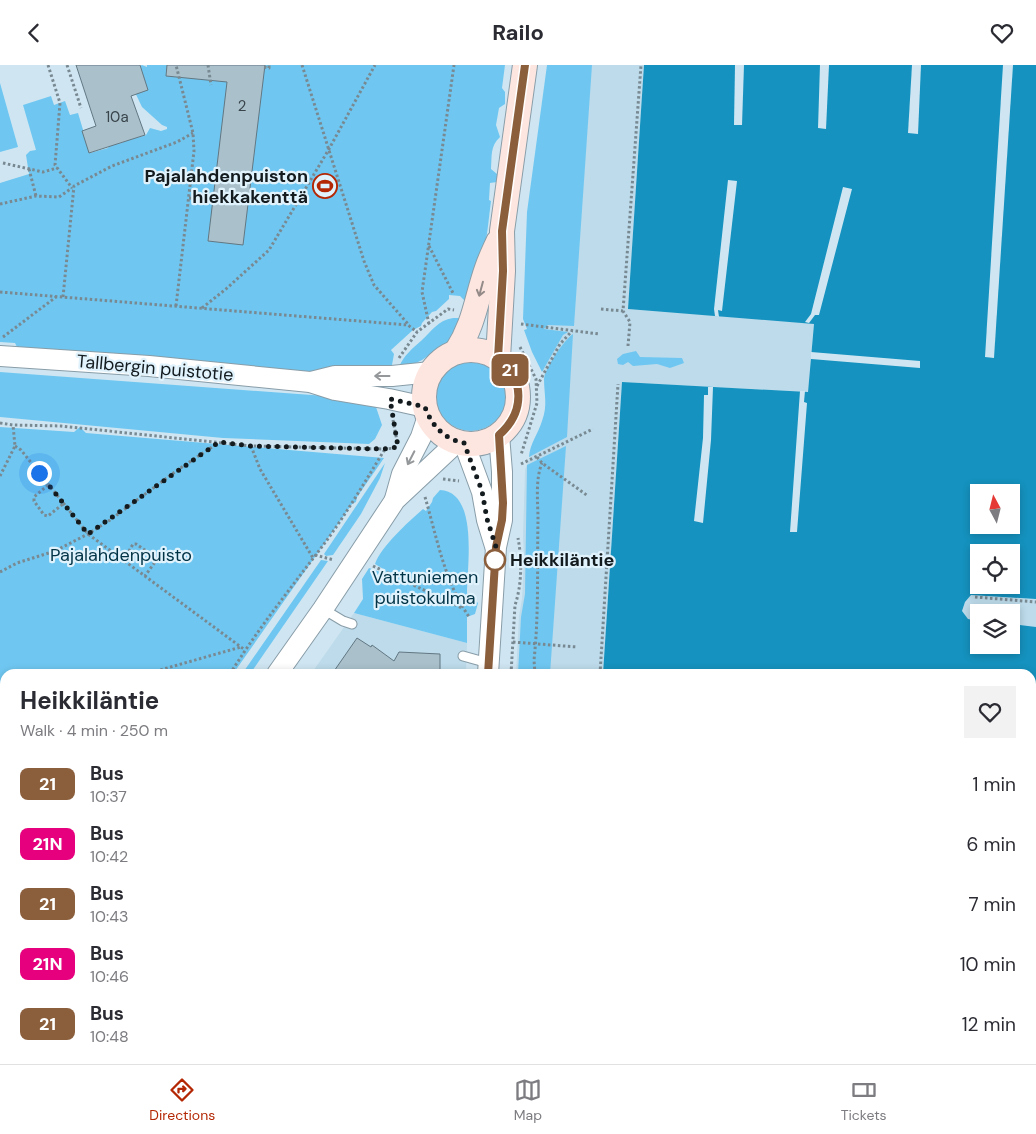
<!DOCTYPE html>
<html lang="en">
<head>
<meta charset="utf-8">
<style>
	:root { --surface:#fff; --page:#f2f2f3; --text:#2b2b33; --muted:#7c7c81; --line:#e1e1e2; --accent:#b32704 }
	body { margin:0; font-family:"DM Sans",sans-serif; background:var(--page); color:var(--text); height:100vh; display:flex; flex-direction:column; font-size:19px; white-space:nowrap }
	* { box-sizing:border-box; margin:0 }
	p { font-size:16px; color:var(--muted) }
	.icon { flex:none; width:28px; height:28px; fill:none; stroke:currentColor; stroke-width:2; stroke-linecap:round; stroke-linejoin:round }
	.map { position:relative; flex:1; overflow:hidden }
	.sheet { position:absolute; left:0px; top:604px; width:1036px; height:396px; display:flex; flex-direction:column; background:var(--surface); border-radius:15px 15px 0 0; box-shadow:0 2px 8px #0003 }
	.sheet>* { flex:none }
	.badge { padding:0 10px; border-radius:8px; font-size:18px; line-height:32px }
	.needle { width:32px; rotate:353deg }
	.fabs { position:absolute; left:970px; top:419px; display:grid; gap:10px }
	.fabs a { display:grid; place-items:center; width:50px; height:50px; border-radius:0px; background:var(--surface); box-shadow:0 2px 8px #0003; font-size:25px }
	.you { position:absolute; width:25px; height:25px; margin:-12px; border:4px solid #fff; border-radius:50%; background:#1a73e8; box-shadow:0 0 0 8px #1a73e833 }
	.map>.badge { position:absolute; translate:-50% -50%; box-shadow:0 0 0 2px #fff }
	.round { display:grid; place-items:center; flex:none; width:52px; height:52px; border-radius:0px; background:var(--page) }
	.headline { display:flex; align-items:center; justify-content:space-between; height:85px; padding:0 20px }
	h1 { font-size:24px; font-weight:700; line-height:38px }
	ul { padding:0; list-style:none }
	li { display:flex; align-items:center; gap:15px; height:60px; padding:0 20px }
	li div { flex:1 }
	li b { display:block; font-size:19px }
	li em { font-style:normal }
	li .badge { min-width:55px; font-weight:700; text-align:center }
	header { display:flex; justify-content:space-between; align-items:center; height:65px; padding:0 20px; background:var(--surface); font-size:22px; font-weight:700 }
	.tabs { display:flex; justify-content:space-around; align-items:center; height:70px; border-top:1px solid var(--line); background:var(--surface); font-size:14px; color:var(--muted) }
	.tabs a { display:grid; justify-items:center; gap:2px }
	.tabs .active { color:var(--accent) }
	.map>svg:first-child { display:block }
</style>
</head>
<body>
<header><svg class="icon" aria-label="back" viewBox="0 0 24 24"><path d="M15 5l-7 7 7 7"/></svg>Railo<svg class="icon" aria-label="heart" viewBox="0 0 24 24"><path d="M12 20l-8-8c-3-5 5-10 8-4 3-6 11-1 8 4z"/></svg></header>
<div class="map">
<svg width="1036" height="999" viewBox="0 0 1036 999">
	<rect width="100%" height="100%" fill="#cfe6f2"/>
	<!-- built -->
	<g fill="#bddbeb">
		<path d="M556 0H644L628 244 814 258 808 327 622 317 603 609H516L519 551 522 534 524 493 523 471 525 405 547 345 548 319 532 281Z"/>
		<path d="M971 530 1036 534V562L1011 559V548H979V556L968 554 962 546 965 537Z"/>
		<path d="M354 548 467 578 466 609H311Z"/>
		<path d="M1031 715H1036V999H713L706 995H1031Z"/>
		<path d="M5 737V931L0 938V744Z"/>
	</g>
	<!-- green -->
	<g fill="#6fc7f1">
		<path d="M142 0 147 2V0H505L502 23 505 27V39L499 43 496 60 500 72C490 81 492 91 491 104L497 109V117L490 118 489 135 491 136C489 151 488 165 485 180 481 199 472 218 466 237L460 231 449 230V234L436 246 432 247 422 258 421 261 413 265 391 285 394 289 392 300 379 307 334 316 18 284 15 278 0 277V118L29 109 26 90 30 86 36 85 23 40 51 31 54 40 65 36 70 50 78 48 90 88 108 83 110 79 122 78 125 74 136 73 146 70 150 63 161 66 167 64V62L162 60 142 42 130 17 138 2Z"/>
		<path d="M547 0H592L574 261 548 260 544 264 568 267 563 270 542 307 532 287 524 265 527 264 523 254 527 147Z"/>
		<path d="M0 18 18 82 0 87Z"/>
		<path d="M453 253H465L455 272 422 295 412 300 399 302C404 290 412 284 422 275 432 266 438 255 453 253Z"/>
		<path d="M573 269 567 372 529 392C530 378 538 369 542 356 548 340 544 330 544 314 545 303 564 275 573 269Z"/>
		<path d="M636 286 640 292 682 293 684 298 670 303 657 299 633 301 628 297 623 300 618 299 617 294 623 289Z"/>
		<circle cx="471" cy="331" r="35"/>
		<path d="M0 307 339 332 375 339 382 360 375 374 369 379 223 373 0 352Z"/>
		<path d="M0 362 74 367 80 362 86 368 384 393 357 432 356 437 352 439 233 609H5V737L0 744Z"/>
		<path d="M566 381 550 609H518L521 552 525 529 527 400Z"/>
		<path d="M385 398 380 413 361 449 333 490 326 491 324 489Z"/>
		<path d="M440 425C479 427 467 502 467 528L478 538 475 549 467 552V578L354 548 363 534 362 514 369 503 383 508 385 505 375 499C380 483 409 456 423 444L426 446 432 437 433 433Z"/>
		<path d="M321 495 328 496 250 609H242Z"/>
		<path d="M166 995H243L255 999 164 998Z"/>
	</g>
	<!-- water -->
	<path fill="#1592bf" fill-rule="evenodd" d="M644 0H1036V534L971 530 965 537 962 546 968 554 979 556V580H1011V559L1036 562V715H1031V609H603L622 317 808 327 814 259 628 244ZM979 428H1011V460H979ZM979 488H1011V520H979Z"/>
	<!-- pier -->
	<g fill="#cfe6f2">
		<path d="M735 0H744L742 60H734Z"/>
		<path d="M820 0H829L826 64 818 63Z"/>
		<path d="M912 0H921L918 69 908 68Z"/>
		<path d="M1003 0H1013L994 293 985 292Z"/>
		<path d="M728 115 737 116 722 246 718 245 719 252 715 251 714 244Z"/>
		<path d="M843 122 852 124 819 250H815L809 258 805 257 811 249Z"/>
		<path d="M811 287 920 296V303L811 294Z"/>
		<path d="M708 322H713L711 375 703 458 694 456 703 373 704 330H708Z"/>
		<path d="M800 326H805L804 337 807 338 797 467H790Z"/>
	</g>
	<!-- building -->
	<g fill="#aac1cc" stroke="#627782">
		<path d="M76 0H140L148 25 131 31 145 70 89 88 82 66 96 61Z"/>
		<path d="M167 0H265L243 180 208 176 227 17 166 11Z"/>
		<path d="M357 573 371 582 372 580 394 596 399 587 440 589V609H332Z"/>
	</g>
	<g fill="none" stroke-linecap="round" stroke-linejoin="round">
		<defs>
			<g id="service">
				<path d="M323 544 343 556 352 559"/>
				<path d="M463 591 488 598"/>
				<path d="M0 780 5 776"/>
				<path d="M1031 874 1032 873"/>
				<path d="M0 892 5 896"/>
				<path d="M368 999V995"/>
				<path d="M906 999 910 995"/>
			</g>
			<path id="minor" d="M672 995 678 999"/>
			<g id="tertiary">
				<path d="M0 291 149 301 310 317 335 325 389 334 425 342"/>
				<path d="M311 317 335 311H392L431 307"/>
				<path d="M464 378 482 427 487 455 495 481"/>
				<path d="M395 434 402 409 421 372 428 351"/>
				<path d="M277 609 323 544 395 435 457 377"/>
				<path d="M488 609 496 482 502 455V407L499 370"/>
				<path d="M0 997 5 990"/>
				<path d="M471 999V995"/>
			</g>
			<g id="secondary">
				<circle cx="471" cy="332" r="47"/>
				<path d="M456 287C475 258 476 234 487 203 490 194 494 186 498 177"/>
				<path d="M498 293 503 206 502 166 525 0"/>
			</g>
		</defs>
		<!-- service casing -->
		<use href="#service" stroke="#889da8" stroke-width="11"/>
		<!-- minor casing -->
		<use href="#minor" stroke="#889da8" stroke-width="19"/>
		<!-- tertiary casing -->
		<use href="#tertiary" stroke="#889da8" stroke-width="22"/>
		<!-- secondary casing -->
		<use href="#secondary" stroke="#889da8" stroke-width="26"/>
		<!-- path -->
		<g stroke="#798992" stroke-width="3" stroke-dasharray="2.5 2.5" stroke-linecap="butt">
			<path d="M48 0 60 38 55 100 72 123"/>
			<path d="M67 0 81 43"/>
			<path d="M208 0 211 20"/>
			<path d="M302 0 364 196 374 220 408 259"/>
			<path d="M264 2 269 3V0"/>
			<path d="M3 98 43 107 57 103"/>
			<path d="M29 104 36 131"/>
			<path d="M189 133 213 136"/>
			<path d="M0 139 36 131 59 132 72 123"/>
			<path d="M429 181 454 230"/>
			<path d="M0 227 408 260 417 267"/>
			<path d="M63 232 74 121 112 101 177 77 193 68"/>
			<path d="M176 241 194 86 193 68 176 0"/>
			<path d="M202 243 226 224 269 185 329 84 375 0"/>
			<path d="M601 244 623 246"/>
			<path d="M429 259 422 227 454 0"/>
			<path d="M521 259 599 269"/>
			<path d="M3 272 56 232"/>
			<path d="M628 281 630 257 623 246 641 0"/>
			<path d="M520 282 536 314 537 338 521 390"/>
			<path d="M399 293 417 267 448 244 454 245"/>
			<path d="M537 321 560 279 572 266"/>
			<path d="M393 355 397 376"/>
			<path d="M0 358 13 360 61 361 251 381 385 384 395 383"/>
			<path d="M15 381 21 385 88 469 245 585"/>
			<path d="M251 381 260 404 313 493"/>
			<path d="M537 392 542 398 588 431"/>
			<path d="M521 399 593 364"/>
			<path d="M0 411 15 381 13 360"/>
			<path d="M443 414 459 416"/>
			<path d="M48 420 34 432V436L44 450 48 451 63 439"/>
			<path d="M425 432C437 473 445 519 470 553"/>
			<path d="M315 490 334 495"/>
			<path d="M124 495 133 479H136L155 492V497L145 511"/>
			<path d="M373 501 462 543"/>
			<path d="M0 507 17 498 55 486 88 469 110 455 179 404 218 378"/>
			<path d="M975 532 1036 537"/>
			<path d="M513 577 577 582"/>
			<path d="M146 609 241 582"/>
			<path d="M230 609C259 562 294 519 327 475 348 446 366 415 385 384"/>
			<path d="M511 609 515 540C522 520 522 494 518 473"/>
			<path d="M535 609 534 595C539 549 537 501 538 455 538 437 535 415 542 398"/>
			<path d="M600 609 618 319"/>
			<path d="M0 665 5 666"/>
			<path d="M0 721 5 714"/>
			<path d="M0 869 5 873"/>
			<path d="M3 912 5 914"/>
			<path d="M0 946 5 938"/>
			<path d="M0 971 5 964"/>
			<path d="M152 995 155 999"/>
			<path d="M255 995C266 999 280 999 290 995"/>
			<path d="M293 995 296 999"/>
			<path d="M596 995 603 999"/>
			<path d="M127 999 130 995"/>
			<path d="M347 999 348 995"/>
			<path d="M436 999V995"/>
		</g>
		<!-- service -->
		<use href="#service" stroke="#fff" stroke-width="9"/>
		<!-- minor -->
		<use href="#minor" stroke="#fff" stroke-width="16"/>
		<!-- tertiary -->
		<use href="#tertiary" stroke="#fff" stroke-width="20"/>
		<!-- secondary -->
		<use href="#secondary" stroke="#fee6e0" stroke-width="24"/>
	</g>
	<!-- one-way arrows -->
	<defs><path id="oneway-shaft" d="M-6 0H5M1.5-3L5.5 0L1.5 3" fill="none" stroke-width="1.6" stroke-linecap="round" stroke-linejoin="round" transform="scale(1.25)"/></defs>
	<use stroke="#948b89" href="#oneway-shaft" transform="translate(481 224) rotate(105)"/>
	<g stroke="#95989a">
		<use href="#oneway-shaft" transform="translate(382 311) rotate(-180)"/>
		<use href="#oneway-shaft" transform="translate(411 393) rotate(117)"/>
	</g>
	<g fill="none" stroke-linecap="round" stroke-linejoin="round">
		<defs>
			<path id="line" d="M488 609 496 482 502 455 503 438 499 370C525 347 525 314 498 293L503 206 502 166 525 0"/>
		</defs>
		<!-- line casing -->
		<use href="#line" stroke="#fff" stroke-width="11"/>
		<!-- line -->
		<use href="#line" stroke="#8b5e3c" stroke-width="8"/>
		<!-- walk -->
		<path stroke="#131b1f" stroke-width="5" stroke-dasharray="0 9" d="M39 408 88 469 219 377 251 381 384 384 398 382 390 334 425 342C432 361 444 374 464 378L482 426 487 454 496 482 494 501 495 495"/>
	</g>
	<!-- icons -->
	<defs>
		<symbol id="stadium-ring" viewBox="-11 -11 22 22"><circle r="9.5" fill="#e0f2fc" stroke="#b32704" stroke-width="1.5"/><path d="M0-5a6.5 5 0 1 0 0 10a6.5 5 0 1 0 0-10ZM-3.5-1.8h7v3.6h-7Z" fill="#b32704"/></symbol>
	</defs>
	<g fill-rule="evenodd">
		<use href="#stadium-ring" x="311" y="107" width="28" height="28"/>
	</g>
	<!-- markers -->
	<circle fill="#fff" stroke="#8b5e3c" stroke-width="2.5" cx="495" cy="495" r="10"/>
	<g text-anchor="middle" stroke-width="4.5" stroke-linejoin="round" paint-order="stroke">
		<!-- number labels -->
		<g font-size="15" fill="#39444a">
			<text x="242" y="46">2</text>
			<text x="117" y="57">10a</text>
		</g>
		<!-- poi labels -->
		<g font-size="18" font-weight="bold" fill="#131b1f" stroke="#e0f2fc" text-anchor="end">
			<text x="308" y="117">Pajalahdenpuiston<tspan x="308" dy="21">hiekkakenttä</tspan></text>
		</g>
		<!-- street labels -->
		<g font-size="18" fill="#131b1f" stroke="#e0f2fc">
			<text transform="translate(155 303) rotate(5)" y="6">Tallbergin puistotie</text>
		</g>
		<!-- park labels -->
		<g font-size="18" fill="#013346" stroke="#e0f2fc">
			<text x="121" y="496">Pajalahdenpuisto</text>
			<text x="425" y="518">Vattuniemen<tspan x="425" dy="21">puistokulma</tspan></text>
		</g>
		<!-- stop labels -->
		<g font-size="18" font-weight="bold" fill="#131b1f" stroke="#e0f2fc" text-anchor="start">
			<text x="510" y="501">Heikkiläntie</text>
		</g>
	</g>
</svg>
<div class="fabs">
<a><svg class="needle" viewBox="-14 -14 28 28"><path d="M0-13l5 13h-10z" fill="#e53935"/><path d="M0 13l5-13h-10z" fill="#7c7c81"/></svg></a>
<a><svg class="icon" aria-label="locate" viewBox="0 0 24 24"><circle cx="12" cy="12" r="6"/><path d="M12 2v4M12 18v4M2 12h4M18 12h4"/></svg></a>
<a><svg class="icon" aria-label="layers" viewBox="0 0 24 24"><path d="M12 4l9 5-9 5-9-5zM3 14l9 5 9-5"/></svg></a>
</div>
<div class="you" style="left:39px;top:408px"></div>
<b class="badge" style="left:510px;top:305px;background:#8b5e3c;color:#fff">21</b>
<section class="sheet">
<div class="headline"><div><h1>Heikkiläntie</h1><p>Walk · 4 min · 250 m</p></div><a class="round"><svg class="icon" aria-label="heart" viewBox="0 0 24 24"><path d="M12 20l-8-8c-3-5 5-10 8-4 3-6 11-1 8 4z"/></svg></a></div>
<ul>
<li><span class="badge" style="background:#8b5e3c;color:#fff">21</span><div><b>Bus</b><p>10:37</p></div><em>1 min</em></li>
<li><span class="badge" style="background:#e6007e;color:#fff">21N</span><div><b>Bus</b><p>10:42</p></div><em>6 min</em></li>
<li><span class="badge" style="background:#8b5e3c;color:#fff">21</span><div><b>Bus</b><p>10:43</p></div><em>7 min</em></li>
<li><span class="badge" style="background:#e6007e;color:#fff">21N</span><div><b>Bus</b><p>10:46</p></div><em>10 min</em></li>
<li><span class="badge" style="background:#8b5e3c;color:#fff">21</span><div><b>Bus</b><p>10:48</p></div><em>12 min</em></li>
</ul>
</section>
</div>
<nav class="tabs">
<a class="active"><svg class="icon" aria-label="directions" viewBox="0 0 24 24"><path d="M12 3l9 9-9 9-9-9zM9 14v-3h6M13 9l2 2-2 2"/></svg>Directions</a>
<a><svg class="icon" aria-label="map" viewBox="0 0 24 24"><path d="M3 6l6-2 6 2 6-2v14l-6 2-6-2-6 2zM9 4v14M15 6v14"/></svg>Map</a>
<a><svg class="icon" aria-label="tickets" viewBox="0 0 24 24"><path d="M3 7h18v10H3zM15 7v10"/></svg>Tickets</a>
</nav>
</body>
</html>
